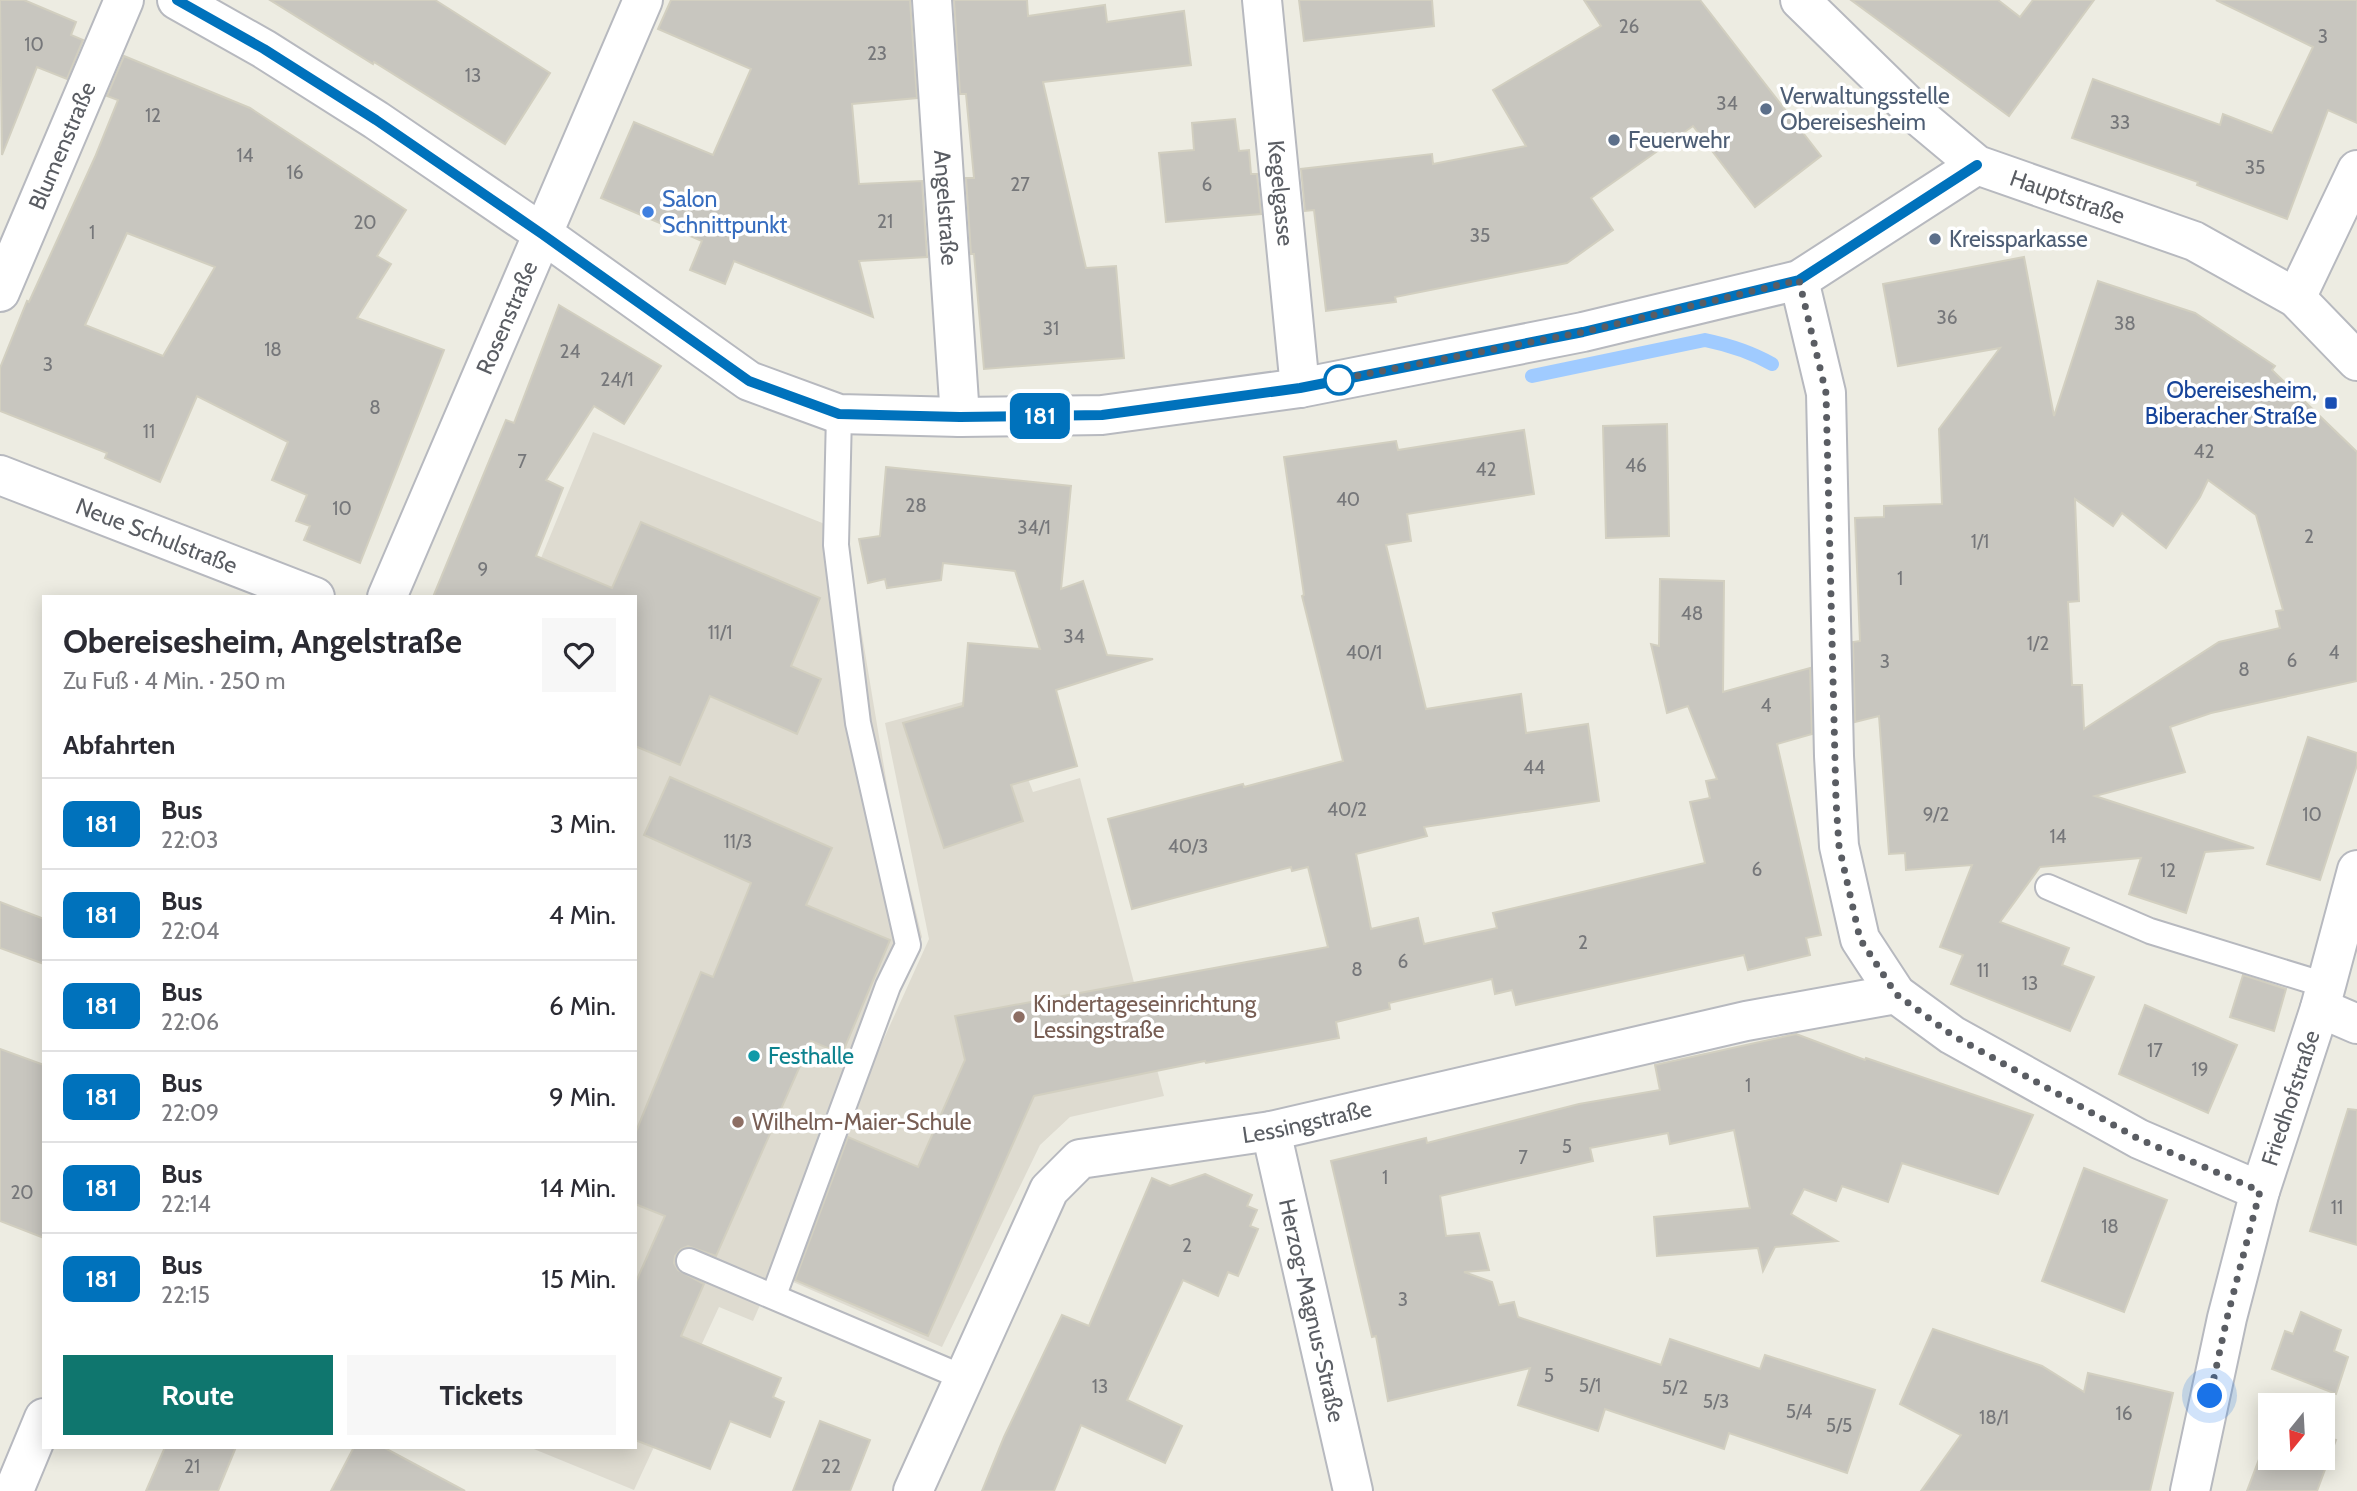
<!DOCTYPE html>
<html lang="de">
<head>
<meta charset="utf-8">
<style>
	:root { --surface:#fff; --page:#f7f7f7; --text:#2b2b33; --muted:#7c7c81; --line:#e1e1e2; --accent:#0f766e }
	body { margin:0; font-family:Cabin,sans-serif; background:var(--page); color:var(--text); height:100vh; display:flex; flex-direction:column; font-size:26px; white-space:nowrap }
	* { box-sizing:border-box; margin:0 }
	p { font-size:23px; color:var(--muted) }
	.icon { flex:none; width:38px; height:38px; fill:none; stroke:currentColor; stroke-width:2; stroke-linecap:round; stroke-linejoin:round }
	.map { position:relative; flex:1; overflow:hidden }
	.sheet { position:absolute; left:42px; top:595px; width:595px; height:854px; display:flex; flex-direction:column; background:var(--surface); border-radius:0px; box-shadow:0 4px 18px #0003 }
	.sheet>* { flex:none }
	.badge { padding:0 14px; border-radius:10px; font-size:24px; line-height:46px }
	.needle { width:46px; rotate:198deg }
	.controls { position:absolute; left:2258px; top:1393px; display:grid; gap:14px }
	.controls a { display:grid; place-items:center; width:77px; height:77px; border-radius:0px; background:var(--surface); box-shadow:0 4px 18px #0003; font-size:35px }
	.you { position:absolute; width:35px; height:35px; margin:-18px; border:5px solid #fff; border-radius:50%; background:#1a73e8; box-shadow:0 0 0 10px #1a73e833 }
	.map>.badge { position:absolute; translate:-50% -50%; box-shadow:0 0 0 4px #fff }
	h2 { padding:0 21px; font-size:26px; line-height:63px }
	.round { display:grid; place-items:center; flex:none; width:74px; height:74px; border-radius:0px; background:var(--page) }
	.summary { display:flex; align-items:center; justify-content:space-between; height:119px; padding:0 21px }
	h1 { font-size:33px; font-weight:700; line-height:52px }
	.button { display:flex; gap:14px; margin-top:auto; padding:14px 21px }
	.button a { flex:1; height:80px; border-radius:0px; background:var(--accent); color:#fff; font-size:28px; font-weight:700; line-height:80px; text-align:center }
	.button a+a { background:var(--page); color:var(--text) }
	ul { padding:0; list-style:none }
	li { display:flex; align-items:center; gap:21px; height:91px; padding:0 21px; border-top:2px solid var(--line) }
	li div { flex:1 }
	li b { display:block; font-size:26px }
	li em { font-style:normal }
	li .badge { min-width:77px; font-weight:700; text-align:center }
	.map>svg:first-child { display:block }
</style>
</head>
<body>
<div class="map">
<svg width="2357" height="1491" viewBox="0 0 2357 1491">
	<rect width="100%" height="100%" fill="#edece2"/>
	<!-- education -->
	<g fill="#dedbd0">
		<path d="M593 432 845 532 892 815 922 937 753 1321 719 1307 634 1490 529 1447H635V597H525Z"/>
		<path d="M995 693 1033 792 1080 778 1164 1096 1070 1117 1040 1145 942 1347 777 1275 929 939 885 723Z"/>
	</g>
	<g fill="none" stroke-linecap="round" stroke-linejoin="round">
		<!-- stream -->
		<path stroke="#a0cbff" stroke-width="14" d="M1532 376 1705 340C1729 345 1751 352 1772 364"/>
	</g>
	<!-- building -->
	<g fill="#c8c6bf" stroke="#d2cfc0" stroke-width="2" fill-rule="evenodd">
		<path d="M0 0H24L76 22 71 35 83 40 67 79 37 67 2 155Z"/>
		<path d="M270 0H435L550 73 505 144 374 62 373 64Z"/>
		<path d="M671 0H910L917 98 852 104 859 184 922 181 927 257 859 261 873 317 734 261 725 284 690 270 702 241 601 198 634 122 713 155 751 69 658 29Z"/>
		<path d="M954 0H1027L1028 16 1105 5 1107 22 1184 11 1191 65 1043 82 1086 268 1116 266 1124 358 984 369 974 254H971L966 178H974L966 94H960Z"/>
		<path d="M1299 0H1432L1434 26 1304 41Z"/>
		<path d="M1584 0H1700L1821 156 1755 207 1693 126 1591 198 1613 230 1567 263 1395 297 1396 302 1326 311 1314 210 1305 211 1301 169 1432 154 1433 164 1526 146 1493 90 1601 26Z"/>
		<path d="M1851 0H1998L2020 17 2033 0H2094L2009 116Z"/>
		<path d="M2216 0H2357V123L2328 110 2287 219 2197 185 2198 182 2072 138 2093 79 2220 125 2223 114 2272 133 2313 47Z"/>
		<path d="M124 56 250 108 406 210 377 256 391 264 357 318 444 350 360 563 304 540 310 526 296 521 307 495 272 480 288 442 197 396 160 482 105 458 107 453 0 411V368L27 301 29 302 95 157 118 100 107 96ZM127 233 215 267 163 356 85 325Z"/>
		<path d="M1235 119 1239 151 1249 150 1251 174H1257L1261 214 1166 222 1159 153 1194 150 1192 123Z"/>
		<path d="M2024 257 2054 416 2098 281 2195 313 2275 366 2272 370 2357 452V681L2211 713 2170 727 2185 772 2095 796 2254 848 2205 852 2186 913 2129 894 2141 858 2040 867 2000 922 2069 948 2062 965 2094 977 2070 1031 1951 984 1963 955 1940 947 1972 865 1906 870 1905 853 1889 854 1879 716 1855 722 1853 642 1860 641 1855 518 1884 517V506L1942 504 1939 429 2000 348 1898 366 1883 284ZM2208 480 2256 515 2283 610 2276 611 2280 628 2219 642 2084 729 2082 685H2072L2068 602 2079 601 2075 499 2113 526 2122 513 2166 548 2200 497Z"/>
		<path d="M559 305 661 366 624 424 594 406 546 480 563 488 536 556 612 588 641 522 820 598 791 666 821 679 797 734 710 696 680 765 635 746V597H433L506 420 514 423Z"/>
		<path d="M1667 424 1669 536 1606 538 1603 426Z"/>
		<path d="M1524 430 1534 494 1407 514 1411 541 1386 545 1426 709 1521 694 1526 733 1588 724 1599 801 1424 827 1427 836 1356 854 1371 929 1418 918 1424 944 1497 928 1493 913 1705 863 1690 802 1710 798 1706 781 1717 779 1688 706 1667 713 1651 644 1659 646 1660 579 1724 581 1723 692 1810 668 1812 734 1777 744 1821 935 1806 938 1810 955 1748 970 1744 955 1516 1005 1512 990 1495 994 1492 979 1389 1003 1390 1009 1336 1022 1339 1038 1206 1063 1205 1061 1034 1096 928 1336 795 1280 848 1137 918 1167 965 1060 955 1016 1328 947 1308 867 1292 871 1291 867 1132 909 1108 819 1243 784 1244 787 1343 761 1302 596 1304 595 1284 457 1396 441 1398 450Z"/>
		<path d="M886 467 1071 486 1061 589 1083 581 1107 655 1153 659 1056 690 1077 766 1011 785 1023 821 944 848 903 723 963 706 968 643 1040 649 1015 571 943 563 941 580 887 588 885 579 868 583 859 539 880 536Z"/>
		<path d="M2308 737 2357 753V765L2320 880 2267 864Z"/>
		<path d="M670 777 832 848 806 905 890 940 842 1054 811 1041 716 1256 688 1246 681 1249 675 1256 674 1263 678 1270 704 1284 681 1336 781 1378 773 1397 784 1402 770 1437 730 1421 710 1469 635 1440V1284L665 1216 635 1204V1134L701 972 713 977 751 883 644 835Z"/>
		<path d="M0 902 44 919V964L0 948Z"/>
		<path d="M2243 975 2286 989 2274 1031 2230 1017Z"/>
		<path d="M2145 1005 2237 1045 2208 1113 2119 1074Z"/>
		<path d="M1796 1034 1865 1060 1866 1058 2033 1115 1998 1194 1902 1163 1888 1202 1842 1186 1836 1201 1804 1189 1791 1214 1837 1241 1775 1247 1763 1271 1758 1248 1657 1256 1654 1217 1750 1208 1734 1130 1670 1144 1668 1133 1590 1148 1593 1161 1440 1196 1446 1236 1479 1233 1489 1270 1464 1272 1492 1282 1499 1305 1514 1302 1518 1317 1661 1365 1670 1339 1760 1369 1765 1355 1875 1390 1847 1473 1729 1433 1724 1449 1605 1409 1598 1431 1518 1405 1530 1368 1388 1401 1376 1336 1372 1337 1331 1161 1426 1138 1427 1143 1579 1104 1660 1090 1655 1065Z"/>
		<path d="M0 1049 44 1065V1238L0 1221Z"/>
		<path d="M2348 1109 2357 1110V1245L2310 1231Z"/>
		<path d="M2084 1168 2167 1200 2124 1312 2042 1281Z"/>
		<path d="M1205 1174 1252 1195 1247 1206 1257 1210 1250 1226 1258 1229 1238 1276 1228 1272 1218 1296 1183 1280 1127 1400 1182 1426 1165 1463 1081 1425 1054 1491H982L1004 1437 1062 1315 1089 1326 1152 1178 1170 1186Z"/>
		<path d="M2301 1312 2341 1330 2334 1351 2348 1357 2336 1394 2272 1369 2285 1331 2293 1334Z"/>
		<path d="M1933 1329 2042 1366 2084 1392 2088 1373 2173 1393 2150 1491H1921L1961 1435 1900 1404Z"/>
		<path d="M820 1421 870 1440 850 1491H793Z"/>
		<path d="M2270 1430V1458H2322V1436L2336 1440 2317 1491H2247Z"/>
		<path d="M165 1447H236L218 1491H146Z"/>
		<path d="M354 1447H383L465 1491H331Z"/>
	</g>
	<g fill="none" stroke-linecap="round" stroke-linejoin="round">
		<defs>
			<g id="service">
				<path d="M2048 887 2150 931 2325 985"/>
				<path d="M689 1261 962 1377"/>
				<path d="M774 1295 888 986 908 945 858 723 836 545 839 414"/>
			</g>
			<g id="minor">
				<path d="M177 0 264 49 376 120 543 234 749 381 839 414 960 417 1102 415 1300 388 1583 332 1799 280 1977 165"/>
				<path id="s1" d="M932 0 960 417"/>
				<path id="s2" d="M1262 0 1300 388"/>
				<path id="s3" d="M1800 0 1922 119 1977 165 2194 241 2296 298 2357 361"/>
				<path d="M1799 280 1826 393 1834 756 1839 846 1860 939 1896 994 1952 1035 2139 1139 2260 1191"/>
				<path id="s4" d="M0 292 124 0"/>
				<path d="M2296 298 2357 170"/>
				<path id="s5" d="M0 475 315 597"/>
				<path id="s6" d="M387 597 643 0"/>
				<path d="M2320 1008 2357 1024"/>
				<path id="s7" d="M1271 1131 1353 1491"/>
				<path d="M15 1488 44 1418"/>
				<path id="s8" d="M913 1491 1049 1190 1080 1159 1271 1131 1746 1021 1896 994"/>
				<path id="s9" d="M2190 1491 2227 1318 2260 1191 2320 1008 2357 870"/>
			</g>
		</defs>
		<!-- service casing -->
		<use href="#service" stroke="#b7b9bf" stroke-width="28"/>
		<!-- minor casing -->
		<use href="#minor" stroke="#b7b9bf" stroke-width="42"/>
		<!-- service -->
		<use href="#service" stroke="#fff" stroke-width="24"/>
		<!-- minor -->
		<use href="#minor" stroke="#fff" stroke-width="38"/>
	</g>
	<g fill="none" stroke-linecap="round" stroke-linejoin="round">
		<defs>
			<path id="line" d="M177 0 264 49 376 120 542 234 749 381 839 414 960 417 1102 415 1300 388 1583 332 1799 280 1977 165"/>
		</defs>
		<!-- line casing -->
		<use href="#line" stroke="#fff" stroke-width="16"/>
		<!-- line -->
		<use href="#line" stroke="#0072bc" stroke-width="10"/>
		<!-- walk -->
		<path stroke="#5a5d63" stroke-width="7" stroke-dasharray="0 12.6" d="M1339 380H1336L1583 332 1799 280 1826 393 1836 801 1839 846 1860 939 1896 994 1952 1035 2139 1139 2260 1191 2227 1318 2210 1396"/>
	</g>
	<!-- markers -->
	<g fill="#5c6f8a" stroke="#fff" stroke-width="2.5">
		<circle cx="1766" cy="109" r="7"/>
		<circle cx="1614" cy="140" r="7"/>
		<circle cx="1935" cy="239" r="7"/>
	</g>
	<circle fill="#3f7fe0" stroke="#fff" stroke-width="2.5" cx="648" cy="212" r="7"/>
	<circle fill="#fff" stroke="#0072bc" stroke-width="3.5" cx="1339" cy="380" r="14"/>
	<rect fill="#1a4fb4" stroke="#fff" stroke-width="2.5" x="2324" y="396" width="14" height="14" rx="3.5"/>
	<g fill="#8d6e63" stroke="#fff" stroke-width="2.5">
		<circle cx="1019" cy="1017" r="7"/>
		<circle cx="738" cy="1122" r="7"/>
	</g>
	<circle fill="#0f9aa8" stroke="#fff" stroke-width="2.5" cx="754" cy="1056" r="7"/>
	<g text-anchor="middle" stroke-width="7" stroke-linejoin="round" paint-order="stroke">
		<!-- number labels -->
		<g font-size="19" fill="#76777a">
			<text x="1629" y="33">26</text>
			<text x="2323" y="43">3</text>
			<text x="34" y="51">10</text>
			<text x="877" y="60">23</text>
			<text x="473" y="82">13</text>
			<text x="1727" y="110">34</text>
			<text x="153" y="122">12</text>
			<text x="2120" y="129">33</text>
			<text x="245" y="162">14</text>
			<text x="2255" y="174">35</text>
			<text x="295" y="179">16</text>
			<text x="1020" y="191">27</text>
			<text x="1207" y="191">6</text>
			<text x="885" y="228">21</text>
			<text x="365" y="229">20</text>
			<text x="92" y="239">1</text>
			<text x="1480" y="242">35</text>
			<text x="1947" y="324">36</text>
			<text x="2125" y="330">38</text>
			<text x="1051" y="335">31</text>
			<text x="273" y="356">18</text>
			<text x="570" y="358">24</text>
			<text x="48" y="371">3</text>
			<text x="617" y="386">24/1</text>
			<text x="375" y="414">8</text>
			<text x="149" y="438">11</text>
			<text x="2204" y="458">42</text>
			<text x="522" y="468">7</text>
			<text x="1636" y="472">46</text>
			<text x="1486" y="476">42</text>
			<text x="1348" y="506">40</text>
			<text x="916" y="512">28</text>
			<text x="342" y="515">10</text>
			<text x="1034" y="534">34/1</text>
			<text x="2309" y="543">2</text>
			<text x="1980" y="548">1/1</text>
			<text x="483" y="576">9</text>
			<text x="1900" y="585">1</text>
			<text x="1692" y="620">48</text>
			<text x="720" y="639">11/1</text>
			<text x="1074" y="643">34</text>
			<text x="2038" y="650">1/2</text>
			<text x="1364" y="659">40/1</text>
			<text x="2334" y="659">4</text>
			<text x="2292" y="667">6</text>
			<text x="1885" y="668">3</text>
			<text x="2244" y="676">8</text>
			<text x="1766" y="712">4</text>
			<text x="1534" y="774">44</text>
			<text x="1347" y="816">40/2</text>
			<text x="1936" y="821">9/2</text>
			<text x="2312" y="821">10</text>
			<text x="2058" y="843">14</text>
			<text x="738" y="848">11/3</text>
			<text x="1188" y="853">40/3</text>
			<text x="1757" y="876">6</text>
			<text x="2168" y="877">12</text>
			<text x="1583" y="949">2</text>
			<text x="1403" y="968">6</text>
			<text x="1357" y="976">8</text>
			<text x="1983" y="977">11</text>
			<text x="2030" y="990">13</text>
			<text x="2155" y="1057">17</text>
			<text x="2200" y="1076">19</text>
			<text x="1748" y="1092">1</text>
			<text x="1567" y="1153">5</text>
			<text x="1523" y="1164">7</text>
			<text x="1385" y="1184">1</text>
			<text x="22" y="1199">20</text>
			<text x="2337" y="1214">11</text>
			<text x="2110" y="1233">18</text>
			<text x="1187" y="1252">2</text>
			<text x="1403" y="1306">3</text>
			<text x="1549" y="1382">5</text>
			<text x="1590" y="1392">5/1</text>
			<text x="1100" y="1393">13</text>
			<text x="1675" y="1394">5/2</text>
			<text x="1716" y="1408">5/3</text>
			<text x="1799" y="1418">5/4</text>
			<text x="2124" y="1420">16</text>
			<text x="1994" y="1424">18/1</text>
			<text x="1839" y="1432">5/5</text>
			<text x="192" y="1473">21</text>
			<text x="831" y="1473">22</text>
		</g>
		<!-- service labels -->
		<g font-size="23" fill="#4e5e75" stroke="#fff" text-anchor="start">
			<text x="1780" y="104">Verwaltungsstelle<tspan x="1780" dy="26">Obereisesheim</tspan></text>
			<text x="1628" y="148">Feuerwehr</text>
			<text x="1949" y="247">Kreissparkasse</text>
		</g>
		<!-- street labels -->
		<g font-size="23" fill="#5a5d63" stroke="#fff">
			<text dy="8" stroke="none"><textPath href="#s4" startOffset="159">Blumenstraße</textPath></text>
			<text dy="8" stroke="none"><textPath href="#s2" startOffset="194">Kegelgasse</textPath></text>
			<text dy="8" stroke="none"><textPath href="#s3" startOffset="338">Hauptstraße</textPath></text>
			<text dy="8" stroke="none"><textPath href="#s1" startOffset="208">Angelstraße</textPath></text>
			<text dy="8" stroke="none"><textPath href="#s6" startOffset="304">Rosenstraße</textPath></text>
			<text dy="8" stroke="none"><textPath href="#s5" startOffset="168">Neue Schulstraße</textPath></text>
			<text dy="8" stroke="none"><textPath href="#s9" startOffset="406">Friedhofstraße</textPath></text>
			<text dy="8" stroke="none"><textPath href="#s8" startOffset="604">Lessingstraße</textPath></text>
			<text dy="8" stroke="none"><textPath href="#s7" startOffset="184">Herzog-Magnus-Straße</textPath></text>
		</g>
		<!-- shop labels -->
		<g font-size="23" fill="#366cbe" stroke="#fff" text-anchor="start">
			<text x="662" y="207">Salon<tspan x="662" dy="26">Schnittpunkt</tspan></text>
		</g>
		<!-- transit labels -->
		<g font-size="23" fill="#164399" stroke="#fff" text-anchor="end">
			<text x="2317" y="398">Obereisesheim,<tspan x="2317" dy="26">Biberacher Straße</tspan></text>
		</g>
		<!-- education labels -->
		<g font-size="23" fill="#785e54" stroke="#fff" text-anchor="start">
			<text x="1033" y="1012">Kindertageseinrichtung<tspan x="1033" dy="26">Lessingstraße</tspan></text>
			<text x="752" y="1130">Wilhelm-Maier-Schule</text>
		</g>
		<!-- culture labels -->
		<g font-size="23" fill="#0d838f" stroke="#fff" text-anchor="start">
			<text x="768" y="1064">Festhalle</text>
		</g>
	</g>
</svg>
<div class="controls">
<a><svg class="needle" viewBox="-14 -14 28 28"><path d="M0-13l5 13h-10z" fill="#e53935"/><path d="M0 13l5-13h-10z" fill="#7c7c81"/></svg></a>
</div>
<div class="you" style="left:2210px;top:1396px"></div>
<b class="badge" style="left:1040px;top:416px;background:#0072bc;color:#fff">181</b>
<section class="sheet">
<div class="summary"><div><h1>Obereisesheim, Angelstraße</h1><p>Zu Fuß · 4 Min. · 250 m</p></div><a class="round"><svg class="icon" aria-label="heart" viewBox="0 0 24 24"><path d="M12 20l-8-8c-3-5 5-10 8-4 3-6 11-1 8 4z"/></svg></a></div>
<h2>Abfahrten</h2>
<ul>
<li><span class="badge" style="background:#0072bc;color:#fff">181</span><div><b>Bus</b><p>22:03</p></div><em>3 Min.</em></li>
<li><span class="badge" style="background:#0072bc;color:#fff">181</span><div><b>Bus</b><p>22:04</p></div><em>4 Min.</em></li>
<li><span class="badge" style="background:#0072bc;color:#fff">181</span><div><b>Bus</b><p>22:06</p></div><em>6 Min.</em></li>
<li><span class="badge" style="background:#0072bc;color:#fff">181</span><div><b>Bus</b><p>22:09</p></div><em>9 Min.</em></li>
<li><span class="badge" style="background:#0072bc;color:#fff">181</span><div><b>Bus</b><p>22:14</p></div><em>14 Min.</em></li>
<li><span class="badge" style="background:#0072bc;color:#fff">181</span><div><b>Bus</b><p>22:15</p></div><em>15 Min.</em></li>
</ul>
<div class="button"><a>Route</a><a>Tickets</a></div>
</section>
</div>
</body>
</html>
